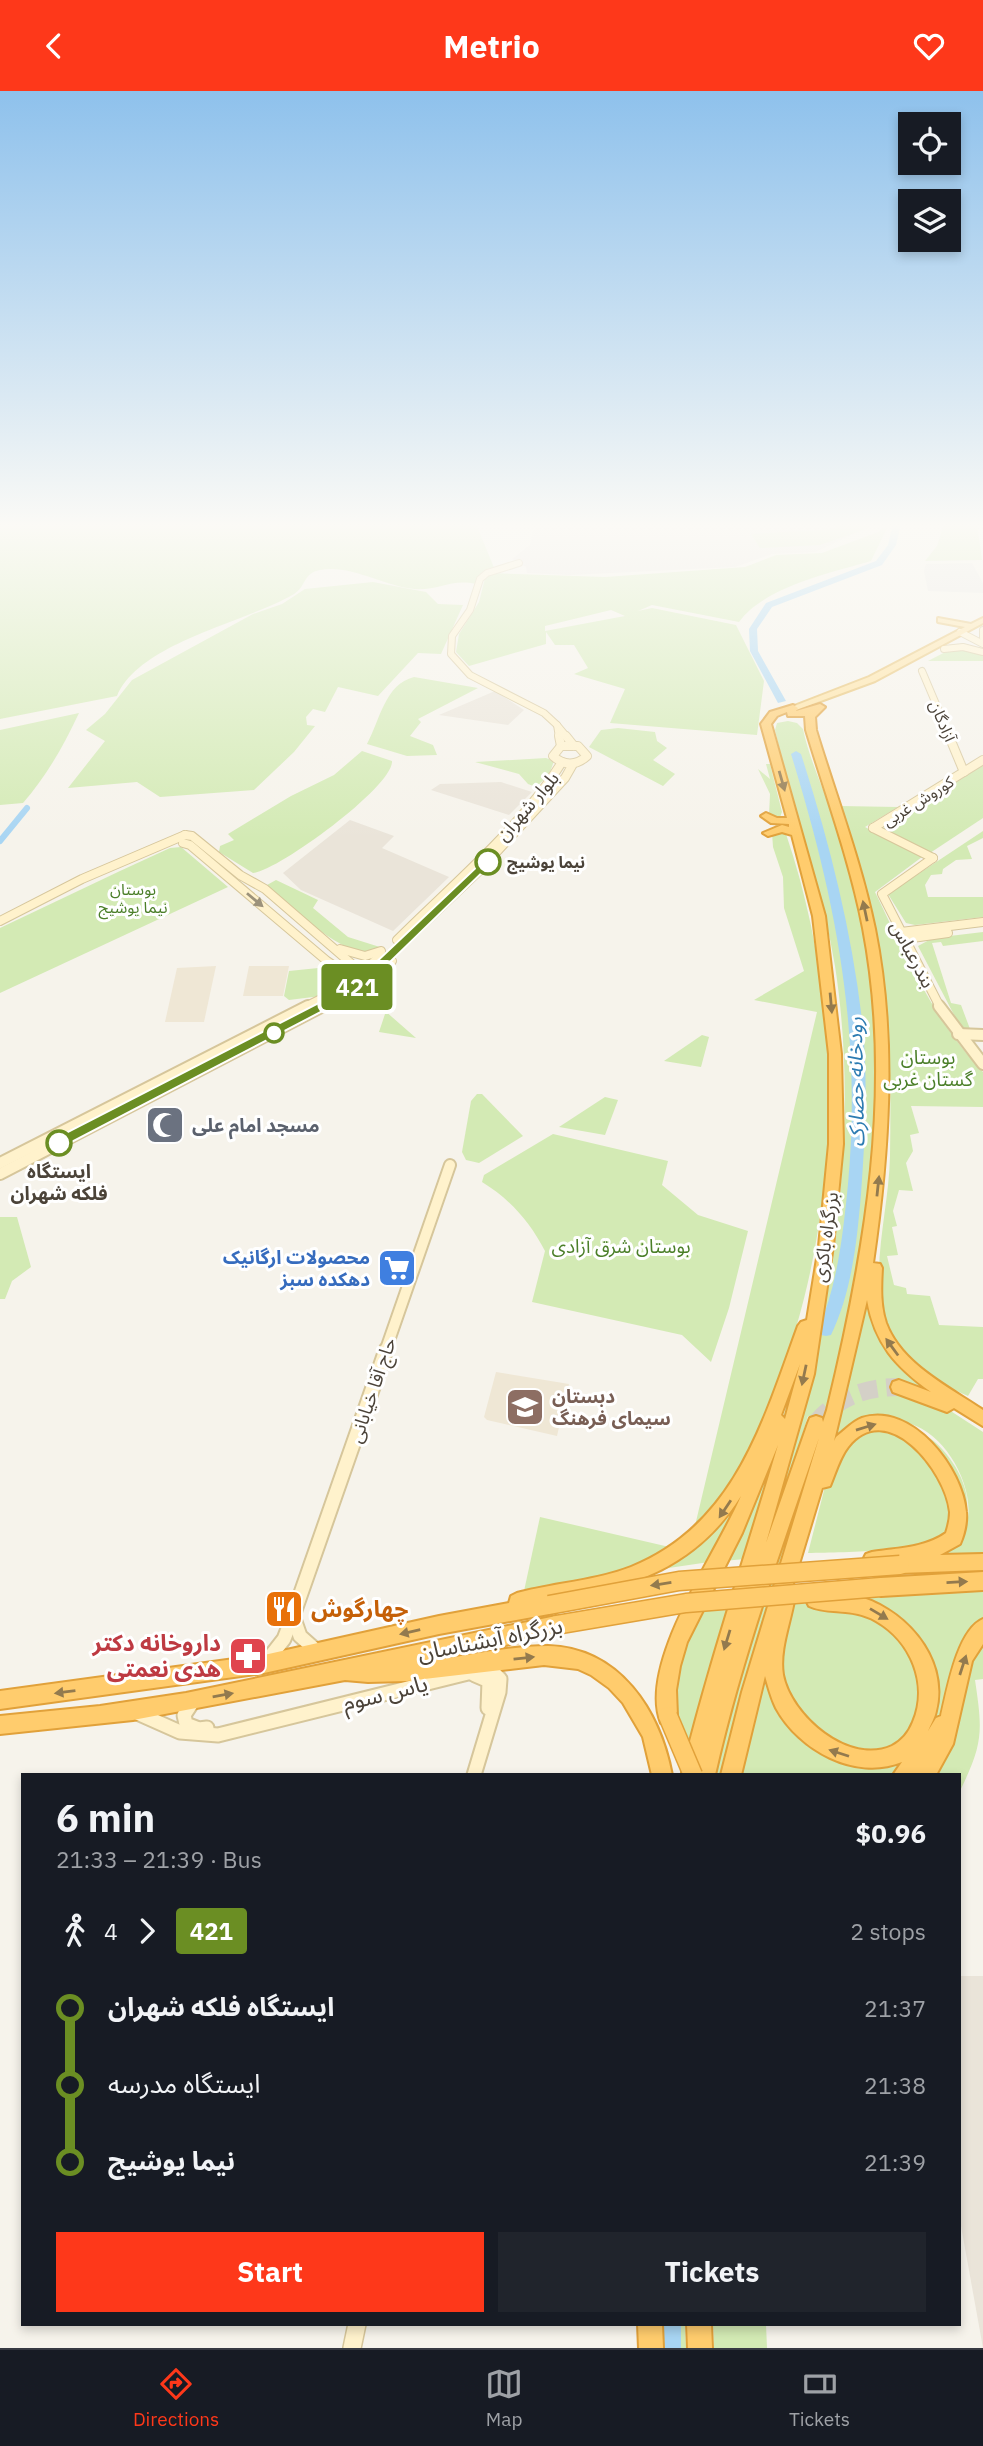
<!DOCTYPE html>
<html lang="en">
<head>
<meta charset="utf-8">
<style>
	:root { --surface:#171b24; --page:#20242c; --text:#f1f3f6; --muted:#9ea1a6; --line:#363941; --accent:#fe381a }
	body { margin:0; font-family:"IBM Plex Sans","Noto Sans Arabic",sans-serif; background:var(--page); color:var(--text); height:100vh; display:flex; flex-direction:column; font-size:26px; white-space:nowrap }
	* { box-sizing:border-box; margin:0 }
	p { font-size:23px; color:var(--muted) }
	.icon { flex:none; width:38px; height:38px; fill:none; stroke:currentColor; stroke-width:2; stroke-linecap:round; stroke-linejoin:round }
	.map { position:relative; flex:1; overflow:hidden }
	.details { position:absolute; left:21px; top:1682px; width:940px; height:553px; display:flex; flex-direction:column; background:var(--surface); border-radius:0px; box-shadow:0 4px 10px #0003 }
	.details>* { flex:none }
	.badge { padding:0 14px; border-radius:5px; font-size:24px; line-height:46px }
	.tools { position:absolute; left:898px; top:21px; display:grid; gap:14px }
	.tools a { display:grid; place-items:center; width:63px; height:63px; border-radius:0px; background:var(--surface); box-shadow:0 4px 10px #0003; font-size:35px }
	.map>.badge { position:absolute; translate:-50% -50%; box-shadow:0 0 0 4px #fff }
	.legs { display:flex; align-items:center; gap:10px; height:77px; padding:0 35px; font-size:23px }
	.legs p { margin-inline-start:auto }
	.summary { display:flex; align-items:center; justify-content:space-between; height:119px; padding:0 35px }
	h1 { font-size:38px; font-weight:700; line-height:52px }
	.action { display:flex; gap:14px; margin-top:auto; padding:14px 35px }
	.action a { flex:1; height:80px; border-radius:0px; background:var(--accent); color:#fff; font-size:28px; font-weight:700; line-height:80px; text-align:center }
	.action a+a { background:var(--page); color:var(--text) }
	ul { padding:0 35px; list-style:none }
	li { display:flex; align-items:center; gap:24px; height:77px; font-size:26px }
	li i { display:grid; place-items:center; width:10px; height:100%; margin:0 9px; background:currentColor }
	li i::after { content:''; width:18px; height:18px; margin:-9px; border:5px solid; border-radius:50%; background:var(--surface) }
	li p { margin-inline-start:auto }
	li:first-child i { background:linear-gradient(#0000 50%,currentColor 0) }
	li:last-child i { background:linear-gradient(currentColor 50%,#0000 0) }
	header { display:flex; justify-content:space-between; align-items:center; height:91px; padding:0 35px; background:var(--accent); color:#fff; font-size:32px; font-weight:700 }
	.tab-bar { display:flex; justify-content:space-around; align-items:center; height:98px; border-top:2px solid var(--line); background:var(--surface); font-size:19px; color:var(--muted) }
	.tab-bar a { display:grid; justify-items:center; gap:4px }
	.tab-bar .active { color:var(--accent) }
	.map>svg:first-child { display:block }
</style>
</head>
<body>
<header><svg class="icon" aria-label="back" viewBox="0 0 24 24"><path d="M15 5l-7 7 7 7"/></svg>Metrio<svg class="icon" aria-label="heart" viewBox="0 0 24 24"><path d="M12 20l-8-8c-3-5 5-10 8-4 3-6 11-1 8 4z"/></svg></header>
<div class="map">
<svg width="983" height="2257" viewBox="0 0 983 2257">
	<rect width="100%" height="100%" fill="#f6f3eb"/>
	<!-- residential -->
	<g fill="#eae4d9">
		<path d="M495 600 524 619 508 634 439 624Z"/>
		<path d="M501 691 532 701 509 724 431 699 440 693Z"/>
		<path d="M350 729 394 745 382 757 449 786 393 840 301 799 283 782Z"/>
		<path d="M959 1885H983V2257L959 2124Z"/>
	</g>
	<!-- industrial -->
	<path fill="#e9e4e0" d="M534 433H872L873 434 815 461 772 463 735 476 570 484 527 482 526 476 512 468 530 454Z"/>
	<!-- education -->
	<g fill="#efe7d5">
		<path d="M216 875 204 931H165L177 877Z"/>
		<path d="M249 875H289L283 905H243Z"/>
		<path d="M496 1281 569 1293 557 1345 487 1329 484 1326Z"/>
	</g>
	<!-- green -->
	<g fill="#d3eab4" fill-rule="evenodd">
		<path d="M0 433H476L495 479 489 482 605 486 745 476 776 464 822 462 878 441 889 433 871 470C830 482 764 496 739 531L652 514 638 520 652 517 736 534 764 590 757 644 610 632 625 598 574 583 588 577 574 554H555L546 541V553L469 575 456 561 459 543 479 511 486 483 476 493C451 487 438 500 414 498 384 495 350 473 320 479 303 482 306 496 294 503 245 532 140 551 117 605L0 628ZM611 519 625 525 545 540V535Z"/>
		<path d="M834 433H866L869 437 820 454 760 457 751 443 837 438Z"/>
		<path d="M944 433H977L982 469 925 470 937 455Z"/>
		<path d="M373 491 426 501 438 513 463 514 441 563 418 562 378 605 338 596 325 621 313 618 306 626 307 634 315 635 294 661 254 699 160 706 137 691 68 697 105 650 86 639 105 623 132 589 253 523 282 513 305 498Z"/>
		<path d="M953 557 983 562V570H928Z"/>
		<path d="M414 586 478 597 418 628 421 631 410 645 433 654 437 664 407 665 367 653C380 629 385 593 414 586Z"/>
		<path d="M79 622C63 656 47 684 23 712L0 714V639Z"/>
		<path d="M788 630 797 632 803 638C809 667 823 697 833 725 852 785 868 846 873 909 884 1040 865 1172 833 1299 801 1429 749 1553 723 1683L712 1684 757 1525 822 1331 808 1325 787 1394 784 1393C829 1225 862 1049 835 875 822 795 793 718 775 639L777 632Z"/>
		<path d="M618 637 655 641 657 650 667 657 653 669 675 683 663 695 589 656 601 639Z"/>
		<path d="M362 660 392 670C394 695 278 780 253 782L219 761 220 755 234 749 228 743 291 705 334 684Z"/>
		<path d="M546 667 554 670 549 684 536 696 528 693 519 683 475 671Z"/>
		<path d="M983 672V727L930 762 882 738Z"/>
		<path d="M766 673H770L782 721 779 729 769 724 770 703 758 678 770 688Z"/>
		<path d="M840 715 898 716 865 736 922 766 875 801C905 863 934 930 983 981V1016L911 1015 919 1042 910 1044 913 1060 906 1072 913 1100 899 1099 893 1120 897 1135 892 1136 898 1164 887 1165 894 1194 906 1197 907 1203 930 1205 939 1234 983 1236V1288H978L968 1305C936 1291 893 1267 884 1229 870 1176 889 1119 890 1065 891 999 891 930 880 864 871 813 856 765 840 715Z"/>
		<path d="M778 739 786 743C845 917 843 1116 779 1288 765 1327 750 1369 727 1404 718 1417 705 1428 694 1439L817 921 754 909 804 880 784 817 783 786 773 756 772 742Z"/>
		<path d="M983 740V747L967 755 972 768 956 769 943 778 942 783 931 784 925 794 928 806H983V826L915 834 906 832 888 803Z"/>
		<path d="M181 756 228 796 0 902V837L120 780 170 757Z"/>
		<path d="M276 789 318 809 313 817 348 846 383 857C351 878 292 815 267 794Z"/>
		<path d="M983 841V850L943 855 941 851 932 852 951 912 961 914 970 938 962 939 918 855 933 847Z"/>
		<path d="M328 876 333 882V892L321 905 289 909 284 905 289 880Z"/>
		<path d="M360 908 376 912 416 947 379 941 385 923 345 914Z"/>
		<path d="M702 944 709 946 701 976 664 970Z"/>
		<path d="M477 1003H482L523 1045 479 1072 466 1069 462 1061 471 1010Z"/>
		<path d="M605 1006 618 1009 605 1044 559 1036Z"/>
		<path d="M553 1043 668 1070 662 1094 698 1124 748 1140 729 1217 711 1271 682 1244 532 1211 545 1160C530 1131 510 1108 482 1091L484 1084Z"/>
		<path d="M0 1126H17L31 1176 12 1190 5 1208H0Z"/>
		<path d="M874 1168 869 1196 874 1231 951 1312 946 1317 983 1341V1464L917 1465C931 1459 951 1455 962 1446 983 1409 950 1345 911 1333 894 1328 876 1332 858 1334L819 1397 840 1324Z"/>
		<path d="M811 1229 788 1324 745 1468 723 1470 783 1326Z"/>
		<path d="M870 1336C887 1338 908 1336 923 1343 950 1356 983 1410 959 1436 929 1462 847 1461 808 1462L829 1380 836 1366Z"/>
		<path d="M754 1373 716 1470 662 1478 718 1435Z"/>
		<path d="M540 1426 678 1458 643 1476 528 1504 524 1500Z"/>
		<path d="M983 1496V1532L944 1624 896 1683 740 1684 770 1558 779 1614 870 1671 926 1637 916 1552 840 1507Z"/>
		<path d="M816 1512 868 1519 914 1563 923 1620 902 1653 870 1663 820 1648 779 1593 789 1513Z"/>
		<path d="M730 1518 701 1610 687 1666 669 1605 697 1521Z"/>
		<path d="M983 1545V1588L975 1589C983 1642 983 1653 959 1702V1684H932L961 1588Z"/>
		<path d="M665 2233H685L686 2257H665Z"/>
		<path d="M713 2233H766L767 2257H714Z"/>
	</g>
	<!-- parking -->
	<path fill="#e8e6e3" d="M972 472 983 492V502L928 500 924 480 926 473Z"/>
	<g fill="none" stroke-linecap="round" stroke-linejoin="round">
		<!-- canal -->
		<path stroke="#a8d5f3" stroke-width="6" d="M0 750 27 717"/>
		<!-- river -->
		<g fill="#a8d5f3" fill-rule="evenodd">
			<path d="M893 433H901L896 454 882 474 772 516 757 538 758 560 786 610 778 612 750 560 749 538 766 512 876 470 888 454Z"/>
			<path d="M796 660 801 663C830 753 853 844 863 938 868 993 865 1048 861 1103 857 1150 852 1200 831 1244L826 1245 821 1244 818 1239C838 1192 843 1143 848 1093 862 940 836 809 791 663Z"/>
			<rect x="657" y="2233" width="24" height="24"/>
		</g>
		<!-- highway-tunnel -->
		<path stroke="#d4d0c7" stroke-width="18" stroke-dasharray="18 9" stroke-linecap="butt" d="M816 1332C838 1306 865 1296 899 1296"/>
		<defs>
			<g id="secondary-far4">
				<path d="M519 472 487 482 480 488 470 519 452 545 451 563 470 584 544 622 557 634"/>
				<path d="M983 539V547"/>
				<path d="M960 541 983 553"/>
				<path d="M944 558 963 556 983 561"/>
				<path d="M922 580 950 646"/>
				<path d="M559 646 557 634 567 646"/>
			</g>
			<g id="secondary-far3">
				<path d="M559 645 561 655"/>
				<path d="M566 645 574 655"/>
				<path d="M949 645 964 681"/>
				<path d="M561 655H578L587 665C576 675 564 675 553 665Z"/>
				<path d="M873 737 983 669"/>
				<path d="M873 737 933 767"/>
				<path d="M185 744 192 745 240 784 265 798 375 893"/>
				<path d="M183 752 190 754 327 870 358 891"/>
				<path d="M933 767 882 803 940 916"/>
				<path d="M0 830 82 788 185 744"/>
				<path d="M901 841 983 831"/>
				<path d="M905 848 948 842"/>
				<path d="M397 849C452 794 521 737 562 671"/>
				<path d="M340 858 365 865 381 860"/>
				<path d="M382 899 383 883 392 870"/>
				<path d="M342 911 360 906 382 911"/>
				<path d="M305 916 349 894 380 865"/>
				<path d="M320 916 355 898 479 780 565 687 573 673"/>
			</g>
			<g id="secondary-far2">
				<path d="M939 915 983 973"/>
				<path d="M958 943 983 944"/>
				<path d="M0 1072 308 915"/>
				<path d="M0 1083 323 915"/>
				<path d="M385 1261 450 1074"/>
			</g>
			<g id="secondary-far1">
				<path d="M293 1525 300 1545 318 1561"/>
				<path d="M266 1571 284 1548 293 1525 386 1259"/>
				<path d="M475 1584 489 1590 488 1617"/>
				<path d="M194 1609 184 1624 186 1633 199 1638 207 1637"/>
				<path d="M135 1621 180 1641 218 1644 468 1582 493 1581 500 1588 499 1601 474 1684"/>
			</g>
			<path id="secondary" d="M352 2257 357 2233"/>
			<path id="primary" d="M938 527 971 533 983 527V532L875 590 796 619 789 617 869 586 965 536 938 531Z"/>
			<g id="highway">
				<path d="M793 614 798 617 796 620 820 613 825 616 815 626 816 639C836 705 861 770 875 838 897 948 889 1062 873 1172L880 1173 882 1177C881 1195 880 1214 886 1232 901 1273 949 1296 983 1319V1335L954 1317 947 1321 893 1301 891 1296 893 1291 899 1289 931 1301C895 1275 875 1253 867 1209L834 1350 836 1346C844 1340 853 1330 862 1327 912 1311 963 1378 966 1421 967 1431 964 1444 960 1453L940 1464 983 1463V1479L900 1482 894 1480 892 1474 872 1477 866 1475 863 1469 866 1463 872 1461C897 1457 925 1457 946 1442 948 1436 950 1428 950 1421 946 1380 887 1306 848 1356 840 1366 835 1383 830 1395L822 1397 790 1503 794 1510C790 1533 779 1560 783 1584 791 1625 849 1675 892 1655 902 1650 909 1641 913 1631 929 1593 911 1550 876 1530 852 1516 829 1524 809 1515L806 1509 809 1503C822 1498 838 1501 852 1504 901 1514 950 1565 936 1620 935 1626 931 1633 928 1640L936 1627 941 1625C947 1600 957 1539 983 1528V1553L972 1570 953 1653 936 1684H893L902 1671C855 1690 799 1659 776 1617 771 1607 768 1595 765 1585L741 1684H721L742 1601 819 1347C781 1458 741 1569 715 1684L682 1682C709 1571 746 1464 778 1354L742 1442 687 1551 680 1575 676 1599 677 1625 675 1632 668 1634 661 1632C637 1573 718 1460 741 1405 696 1476 635 1495 556 1511L558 1514 555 1520 549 1523 439 1543 264 1582 0 1618V1600L264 1564 439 1525 509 1512 511 1505 517 1502C554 1492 595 1490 631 1476 735 1434 763 1331 798 1235L801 1231 807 1229 819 1155 829 1053V963L813 825 792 744 782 741 768 745 763 742 782 734 789 736V733L771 732 761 725 766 722 777 727H787L761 633 770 621ZM787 621 788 625H805L806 639C826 705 850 770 863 837 894 998 865 1162 827 1319L823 1331 822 1327 816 1325 810 1327 808 1332 766 1452 814 1283 833 1155 843 1053 841 963 825 825 771 633 777 625ZM800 1273 785 1328 781 1324Z"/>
				<path d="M983 1481V1499L881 1505 875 1502 872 1496 875 1490 881 1487Z"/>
				<path d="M556 1525 562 1528 565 1534 562 1540 556 1543 436 1569C472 1564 511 1555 548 1555 620 1557 660 1620 672 1684H652L643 1646 623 1612 609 1597 591 1584 578 1578 544 1574 407 1590 368 1591 345 1589 133 1629 0 1643V1625L100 1615 186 1602Z"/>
				<path d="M638 2233H662L663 2257H639Z"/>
				<path d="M687 2233H711L712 2257H688Z"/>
			</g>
		</defs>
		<!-- secondary-far4 casing -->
		<use href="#secondary-far4" stroke="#d6c69b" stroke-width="8"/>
		<!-- secondary-far3 casing -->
		<use href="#secondary-far3" stroke="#d6c69b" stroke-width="10"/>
		<!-- secondary-far2 casing -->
		<use href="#secondary-far2" stroke="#d6c69b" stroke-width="14"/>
		<!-- secondary-far1 casing -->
		<use href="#secondary-far1" stroke="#d6c69b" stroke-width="17"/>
		<!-- secondary casing -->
		<use href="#secondary" stroke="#d6c69b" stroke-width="20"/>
		<!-- primary casing -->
		<use href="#primary" stroke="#e7bf68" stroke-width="4"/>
		<!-- highway casing -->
		<use href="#highway" stroke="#e1a13a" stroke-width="4"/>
		<!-- secondary-far4 -->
		<use href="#secondary-far4" stroke="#fff2cc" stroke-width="6"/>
		<!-- secondary-far3 -->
		<use href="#secondary-far3" stroke="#fff2cc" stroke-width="8"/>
		<!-- secondary-far2 -->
		<use href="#secondary-far2" stroke="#fff2cc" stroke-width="10"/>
		<!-- secondary-far1 -->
		<use href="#secondary-far1" stroke="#fff2cc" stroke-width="13"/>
		<!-- secondary -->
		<use href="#secondary" stroke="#fff2cc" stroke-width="17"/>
		<!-- primary -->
		<use href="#primary" fill="#ffe19b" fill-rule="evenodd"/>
		<!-- highway -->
		<use href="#highway" fill="#ffcc6d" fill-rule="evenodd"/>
		<defs>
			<g id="highway-bridge">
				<path d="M549 1514 679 1490 900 1474"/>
				<path d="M556 1534 686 1512 881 1496"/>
				<path d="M668 1625 693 1684"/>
			</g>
		</defs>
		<!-- highway-bridge casing -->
		<use href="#highway-bridge" stroke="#e1a13a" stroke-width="21" stroke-linecap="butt"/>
		<!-- highway-bridge -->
		<use href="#highway-bridge" stroke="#ffcc6d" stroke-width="18"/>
	</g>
	<!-- one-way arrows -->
	<defs><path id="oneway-solid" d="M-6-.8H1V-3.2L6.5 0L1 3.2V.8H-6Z" transform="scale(1.75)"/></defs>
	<g fill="#937a4e">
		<use href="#oneway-solid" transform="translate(782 690) rotate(74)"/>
		<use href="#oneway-solid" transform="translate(865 820) rotate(-102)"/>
		<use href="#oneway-solid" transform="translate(831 912) rotate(85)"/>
		<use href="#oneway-solid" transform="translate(878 1095) rotate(-84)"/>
		<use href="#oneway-solid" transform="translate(892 1256) rotate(-126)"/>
		<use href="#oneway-solid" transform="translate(804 1284) rotate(102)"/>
		<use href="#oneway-solid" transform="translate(866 1336) rotate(-17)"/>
		<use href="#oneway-solid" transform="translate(725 1418) rotate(124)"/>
		<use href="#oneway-solid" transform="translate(957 1491) rotate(-3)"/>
		<use href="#oneway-solid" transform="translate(661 1493) rotate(171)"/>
		<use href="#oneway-solid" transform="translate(879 1523) rotate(31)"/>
		<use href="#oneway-solid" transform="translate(410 1541) rotate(167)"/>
		<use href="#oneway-solid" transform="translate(727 1549) rotate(107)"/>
		<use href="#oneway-solid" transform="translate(524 1567) rotate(-6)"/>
		<use href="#oneway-solid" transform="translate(963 1574) rotate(-72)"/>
		<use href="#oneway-solid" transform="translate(65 1601) rotate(173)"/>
		<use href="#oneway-solid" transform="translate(223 1604) rotate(-10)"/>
		<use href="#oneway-solid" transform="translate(839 1662) rotate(-162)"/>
	</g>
	<use fill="#9c927b" href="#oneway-solid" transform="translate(255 809) rotate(40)"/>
	<!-- sky -->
	<linearGradient id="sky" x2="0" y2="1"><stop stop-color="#8ec1ec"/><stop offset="0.58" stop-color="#fbfaf6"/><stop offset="1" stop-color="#fbfaf6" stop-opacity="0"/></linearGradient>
	<rect width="983" height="749" fill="url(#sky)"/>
	<!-- line-1 -->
	<path fill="#6b8e23" stroke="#fff" stroke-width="2" d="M484 769 493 771 359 901 64 1055H54V1048L350 896Z"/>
	<!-- icons -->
	<defs>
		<symbol id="mosque-square" viewBox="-11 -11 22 22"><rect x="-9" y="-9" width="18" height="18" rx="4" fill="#6b7280" stroke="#fff"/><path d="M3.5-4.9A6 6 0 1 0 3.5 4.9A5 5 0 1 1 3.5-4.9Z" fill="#fff"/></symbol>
		<symbol id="supermarket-square" viewBox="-11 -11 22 22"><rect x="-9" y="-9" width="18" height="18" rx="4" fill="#3f7fe0" stroke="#fff"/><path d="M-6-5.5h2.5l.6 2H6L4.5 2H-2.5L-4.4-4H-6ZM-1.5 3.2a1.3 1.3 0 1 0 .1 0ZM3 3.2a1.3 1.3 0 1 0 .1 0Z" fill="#fff"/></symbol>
		<symbol id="school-square" viewBox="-11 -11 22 22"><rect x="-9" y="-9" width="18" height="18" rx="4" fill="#8d6e63" stroke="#fff"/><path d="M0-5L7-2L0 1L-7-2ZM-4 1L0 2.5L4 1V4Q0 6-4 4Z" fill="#fff"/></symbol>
		<symbol id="restaurant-square" viewBox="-11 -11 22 22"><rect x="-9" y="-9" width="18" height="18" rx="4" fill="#e8710a" stroke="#fff"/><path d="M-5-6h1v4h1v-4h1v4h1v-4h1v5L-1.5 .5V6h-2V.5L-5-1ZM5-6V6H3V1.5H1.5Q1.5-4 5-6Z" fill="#fff"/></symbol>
		<symbol id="pharmacy-square" viewBox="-11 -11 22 22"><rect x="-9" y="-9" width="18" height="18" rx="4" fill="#e0444e" stroke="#fff"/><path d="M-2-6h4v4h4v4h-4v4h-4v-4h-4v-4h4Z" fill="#fff"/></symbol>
	</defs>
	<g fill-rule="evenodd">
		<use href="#mosque-square" x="143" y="1012" width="44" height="44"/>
		<use href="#supermarket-square" x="375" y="1155" width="44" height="44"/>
		<use href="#school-square" x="503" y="1294" width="44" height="44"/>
		<use href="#restaurant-square" x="262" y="1496" width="44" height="44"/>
		<use href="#pharmacy-square" x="226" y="1543" width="44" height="44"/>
	</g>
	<!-- markers -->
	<g fill="#fff" stroke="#6b8e23" stroke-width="3.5">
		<circle cx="488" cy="771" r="12"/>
		<circle cx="274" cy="942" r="9"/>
		<circle cx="59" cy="1052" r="12"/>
	</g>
	<g text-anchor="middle" stroke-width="6" stroke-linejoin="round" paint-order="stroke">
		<!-- far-street labels -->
		<g font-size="16" fill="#4b4339" stroke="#fff">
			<text transform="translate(943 630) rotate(67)" y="6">آزادگان</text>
			<text transform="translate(918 710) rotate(-32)" y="6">کوروش غربی</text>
		</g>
		<!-- far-stop labels -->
		<g font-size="16" font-weight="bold" fill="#4b4339" stroke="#fff" text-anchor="start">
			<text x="507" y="777">نیما یوشیج</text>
		</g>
		<!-- far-park labels -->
		<g font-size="16" fill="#4b7f29" stroke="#fff">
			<text x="133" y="804">بوستان<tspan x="133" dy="18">نیما یوشیج</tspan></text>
		</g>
		<!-- street labels -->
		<g font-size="19" fill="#4b4339" stroke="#fff">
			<text transform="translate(527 715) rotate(-49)" y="7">بلوار شهران</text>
			<text transform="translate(913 863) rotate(62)" y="7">بندرعباس</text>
			<text transform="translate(825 1146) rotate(-82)" y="7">بزرگراه باکری</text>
			<text transform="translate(372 1299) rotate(-71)" y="7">حاج آقا خیابانی</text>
		</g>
		<!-- park labels -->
		<g font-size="19" fill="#4b7f29" stroke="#fff">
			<text x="928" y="973">بوستان<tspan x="928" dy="22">گستان غربی</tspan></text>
			<text x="621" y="1162">بوستان شرق آزادی</text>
		</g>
		<!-- worship labels -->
		<g font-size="19" font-weight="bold" fill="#5b616d" stroke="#fff" text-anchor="start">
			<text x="192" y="1041">مسجد امام علی</text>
		</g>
		<!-- stop labels -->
		<g font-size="19" font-weight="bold" fill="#4b4339" stroke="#fff">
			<text x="59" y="1087">ایستگاه<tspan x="59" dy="22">فلکه شهران</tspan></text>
		</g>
		<!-- shop labels -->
		<g font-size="19" font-weight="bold" fill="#366cbe" stroke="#fff" text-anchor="end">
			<text x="370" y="1173">محصولات ارگانیک<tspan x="370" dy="22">دهکده سبز</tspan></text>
		</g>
		<!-- education labels -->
		<g font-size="19" font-weight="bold" fill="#785e54" stroke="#fff" text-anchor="start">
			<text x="552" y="1312">دبستان<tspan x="552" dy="22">سیمای فرهنگ</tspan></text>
		</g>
		<!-- water labels -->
		<g font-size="21" font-style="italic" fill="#2d7cb2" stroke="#fff">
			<text transform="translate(856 991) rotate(-91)" y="7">رودخانه حصارک</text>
		</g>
		<!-- near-food labels -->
		<g font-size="23" font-weight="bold" fill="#c56008" stroke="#fff" text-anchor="start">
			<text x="311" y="1526">چهارگوش</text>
		</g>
		<!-- near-street labels -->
		<g font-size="23" fill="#4b4339" stroke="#fff">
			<text transform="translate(490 1548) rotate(-11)" y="8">بزرگراه آبشناسان</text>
			<text transform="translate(385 1602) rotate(-14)" y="8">یاس سوم</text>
		</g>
		<!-- near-health labels -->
		<g font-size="23" font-weight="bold" fill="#be3a42" stroke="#fff" text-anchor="end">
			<text x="221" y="1560">داروخانه دكتر<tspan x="221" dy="26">هدی نعمتی</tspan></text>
		</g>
	</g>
</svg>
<div class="tools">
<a><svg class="icon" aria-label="locate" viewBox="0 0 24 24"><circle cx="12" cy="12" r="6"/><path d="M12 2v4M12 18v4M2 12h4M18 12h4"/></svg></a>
<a><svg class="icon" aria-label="layers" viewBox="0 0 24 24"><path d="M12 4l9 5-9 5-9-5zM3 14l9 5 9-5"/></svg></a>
</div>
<b class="badge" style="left:357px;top:896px;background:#6b8e23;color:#fff">421</b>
<section class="details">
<div class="summary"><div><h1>6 min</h1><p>21:33 – 21:39 · Bus</p></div><b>$0.96</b></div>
<div class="legs"><svg class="icon" aria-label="walk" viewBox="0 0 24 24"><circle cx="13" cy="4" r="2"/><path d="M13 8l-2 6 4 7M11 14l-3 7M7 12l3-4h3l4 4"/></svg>4<svg class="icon" aria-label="forward" viewBox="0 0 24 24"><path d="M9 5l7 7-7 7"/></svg><b class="badge" style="background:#6b8e23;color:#fff">421</b><p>2 stops</p></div>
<ul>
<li><i style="color:#6b8e23"></i><b>ایستگاه فلکه شهران</b><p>21:37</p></li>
<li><i style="color:#6b8e23"></i><span>ایستگاه مدرسه</span><p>21:38</p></li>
<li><i style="color:#6b8e23"></i><b>نیما یوشیج</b><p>21:39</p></li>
</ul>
<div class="action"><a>Start</a><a>Tickets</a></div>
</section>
</div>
<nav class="tab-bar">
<a class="active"><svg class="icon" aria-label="directions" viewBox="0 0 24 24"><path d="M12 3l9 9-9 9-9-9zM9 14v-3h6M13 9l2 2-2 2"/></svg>Directions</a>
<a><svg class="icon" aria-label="map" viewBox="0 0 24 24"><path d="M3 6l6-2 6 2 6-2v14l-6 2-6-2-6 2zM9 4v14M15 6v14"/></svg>Map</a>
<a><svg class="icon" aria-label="tickets" viewBox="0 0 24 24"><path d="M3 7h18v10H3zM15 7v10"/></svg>Tickets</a>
</nav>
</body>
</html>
